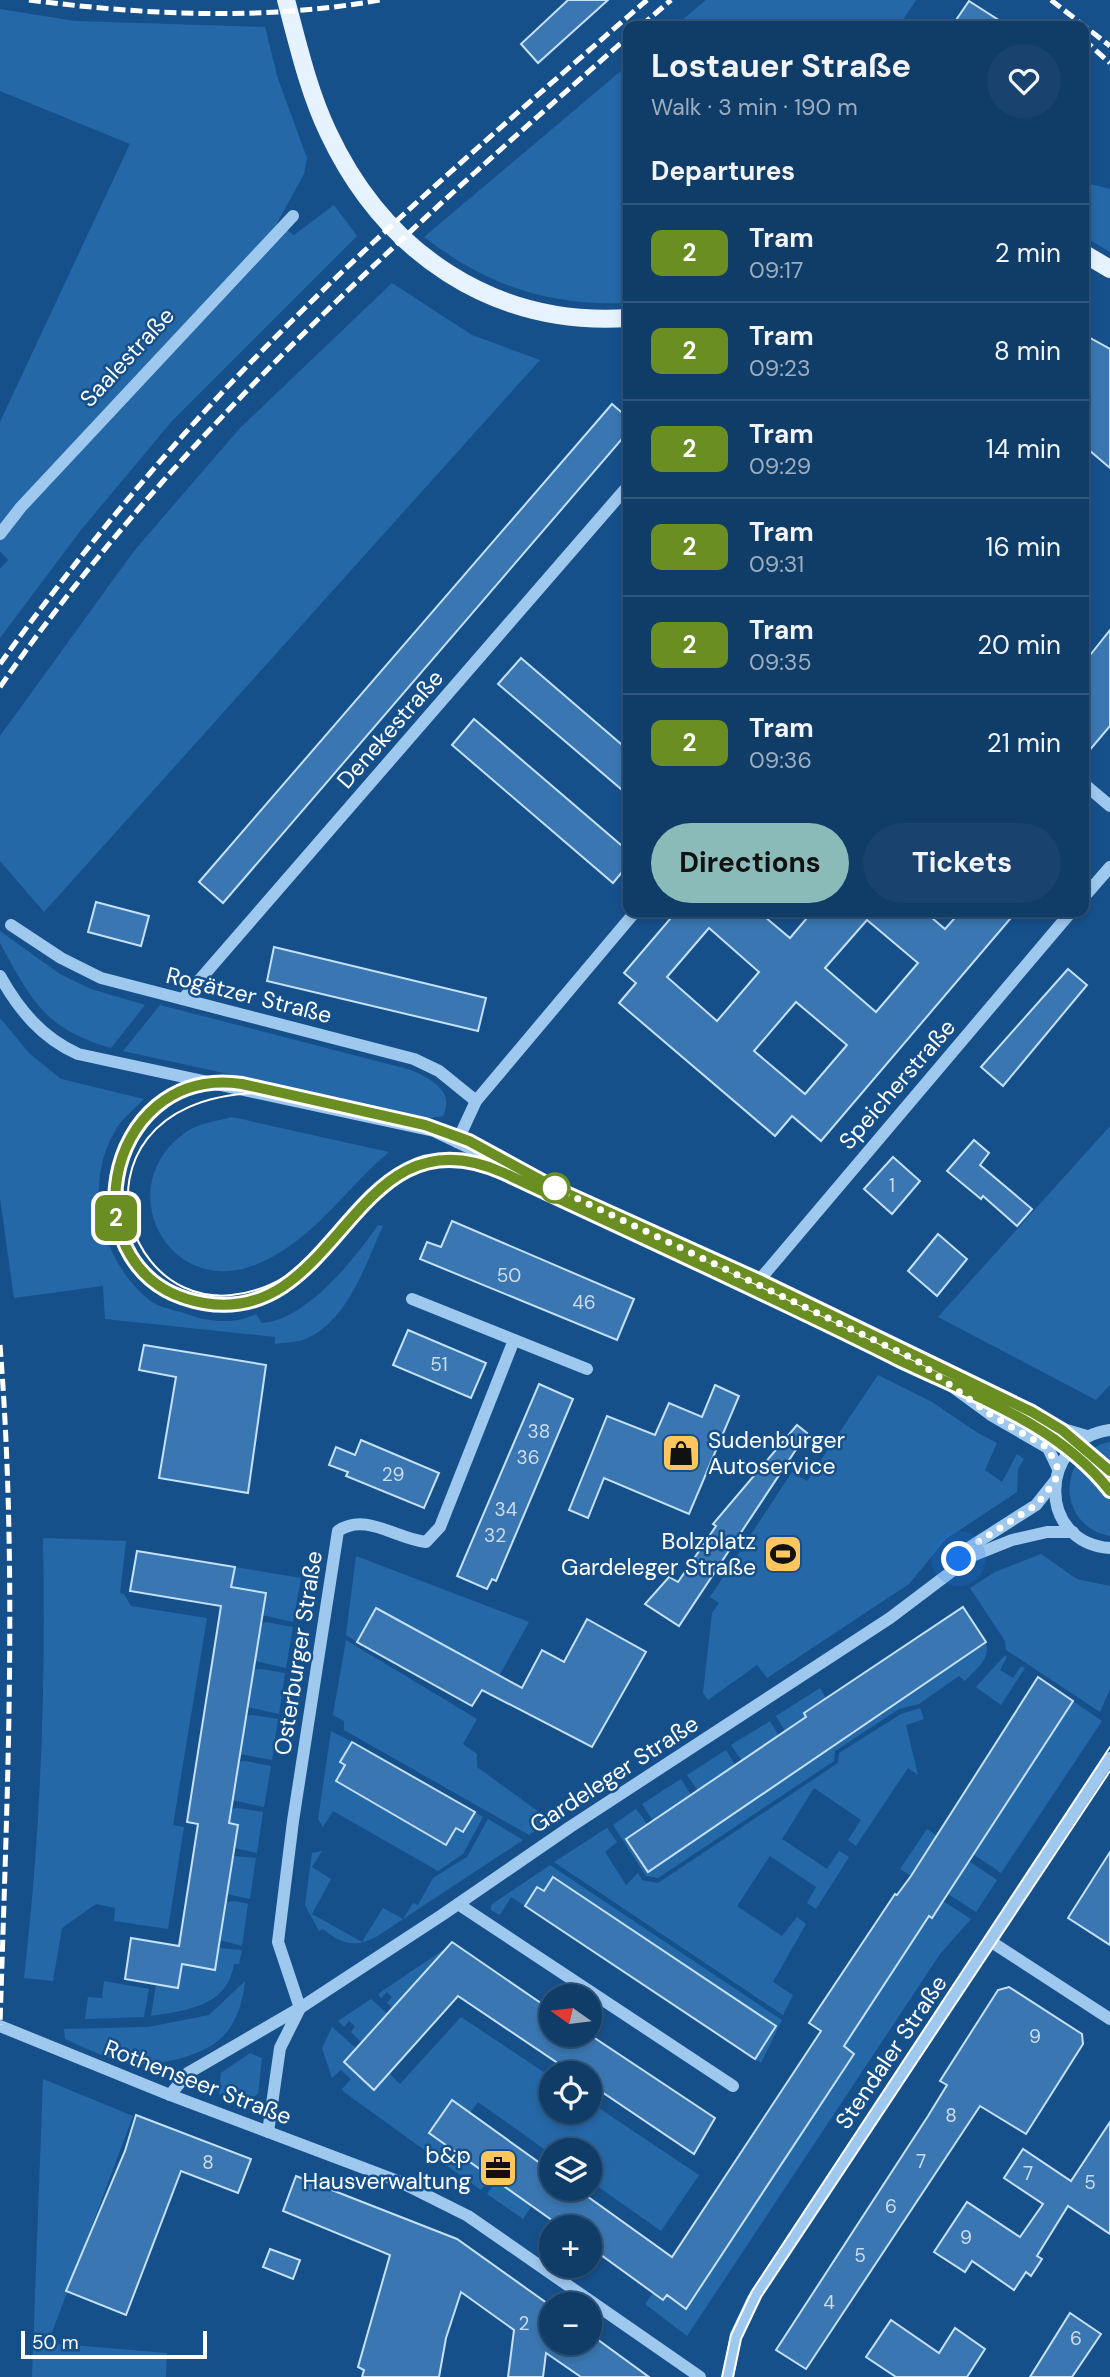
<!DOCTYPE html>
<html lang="en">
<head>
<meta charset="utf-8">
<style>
	:root { --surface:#103c68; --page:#19436e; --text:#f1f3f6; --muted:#9cadc0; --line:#30567c; --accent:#8bbbb9 }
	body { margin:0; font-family:"DM Sans",sans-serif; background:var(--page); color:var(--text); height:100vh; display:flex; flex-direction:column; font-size:26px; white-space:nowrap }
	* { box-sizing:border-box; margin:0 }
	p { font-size:23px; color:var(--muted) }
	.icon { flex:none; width:38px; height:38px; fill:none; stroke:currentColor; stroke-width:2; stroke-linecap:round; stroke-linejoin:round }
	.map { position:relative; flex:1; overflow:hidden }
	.panel { position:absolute; left:623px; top:21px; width:466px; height:896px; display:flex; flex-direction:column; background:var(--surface); border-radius:14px; box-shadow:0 4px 10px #0003,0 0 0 2px var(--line) }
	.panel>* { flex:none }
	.badge { padding:0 14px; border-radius:10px; font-size:24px; line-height:46px }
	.needle { width:46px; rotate:284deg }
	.tools { position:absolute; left:539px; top:1984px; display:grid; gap:14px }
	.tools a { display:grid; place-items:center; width:63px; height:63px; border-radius:50%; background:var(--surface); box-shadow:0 4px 10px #0003,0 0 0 2px var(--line); font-size:35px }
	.scale { position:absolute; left:21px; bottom:18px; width:186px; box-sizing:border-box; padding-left:7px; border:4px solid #fff; border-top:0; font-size:19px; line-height:24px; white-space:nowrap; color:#fff; -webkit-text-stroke:5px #16508b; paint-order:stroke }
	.you { position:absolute; width:35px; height:35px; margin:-18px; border:5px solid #fff; border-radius:50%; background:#1a73e8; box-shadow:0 0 0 10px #1a73e833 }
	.map>.badge { position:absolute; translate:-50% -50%; box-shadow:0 0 0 4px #fff }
	h2 { padding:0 28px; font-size:26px; line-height:63px }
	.round { display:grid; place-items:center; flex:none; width:74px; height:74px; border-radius:37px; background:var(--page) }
	.head { display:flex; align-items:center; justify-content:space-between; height:119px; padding:0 28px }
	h1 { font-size:33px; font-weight:700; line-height:52px }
	.primary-button { display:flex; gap:14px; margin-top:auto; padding:14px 28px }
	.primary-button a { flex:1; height:80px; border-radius:42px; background:var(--accent); color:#111; font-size:28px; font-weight:700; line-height:80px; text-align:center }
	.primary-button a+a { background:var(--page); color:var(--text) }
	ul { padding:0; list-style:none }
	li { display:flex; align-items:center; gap:21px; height:98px; padding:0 28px; border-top:2px solid var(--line) }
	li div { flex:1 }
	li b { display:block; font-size:26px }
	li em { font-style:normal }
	li .badge { min-width:77px; font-weight:700; text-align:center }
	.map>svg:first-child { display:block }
</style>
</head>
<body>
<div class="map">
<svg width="1110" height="2377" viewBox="0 0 1110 2377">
	<rect width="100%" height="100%" fill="#16508b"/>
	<!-- green -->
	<g fill="#2568a8">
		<path d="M706 0H916L899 26H675Z"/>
		<path d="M0 9 75 21 265 27 278 79 307 158 304 174 277 223 294 235 334 205 357 236 172 421 81 530 0 638V569L8 560 0 551V422L130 144 0 91Z"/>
		<path d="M628 65V303C548 306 488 286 424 237Z"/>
		<path d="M1083 182 1110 189V252L1083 236Z"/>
		<path d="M392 283 472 335 540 360 44 912 0 861V736L134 551 240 428Z"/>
		<path d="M0 931 60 974 91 989 145 1005 111 1048C45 1029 32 1001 0 943Z"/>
		<path d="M160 1005 411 1070C431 1079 455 1091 443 1116L430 1118 123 1051Z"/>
		<path d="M0 1018 30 1054 61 1079 144 1099C136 1108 125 1116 118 1126 82 1181 99 1259 149 1300 158 1307 173 1310 184 1313 207 1322 234 1325 256 1314L262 1323C306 1320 354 1260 378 1225L383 1226C365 1265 347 1324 303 1340 294 1343 284 1342 275 1344V1337L105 1319 103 1286 14 1298 0 1198Z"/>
		<path d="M232 1117 389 1152C346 1188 315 1238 262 1262 171 1305 107 1188 186 1132 199 1123 217 1121 232 1117Z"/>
		<path d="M1110 1126V1385L1096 1400 938 1317Z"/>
		<path d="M878 1375 932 1402 978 1433 997 1443 985 1470 1002 1482 1017 1454 1024 1459 1018 1469 1017 1492 946 1539 909 1584 767 1678 757 1665 708 1700 703 1693 712 1613 719 1603 710 1597 792 1472 807 1481Z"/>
		<path d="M1110 1442V1536C1056 1526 1056 1452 1110 1442Z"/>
		<path d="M43 1538 126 1541 120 1593 124 1594 131 1606 207 1618 173 1825 184 1827 168 1929 114 1921 115 1908 96 1904 62 1928 53 1981 24 1978C41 1832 46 1685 43 1538Z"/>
		<path d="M1041 1554 1077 1579 1110 1586V1689L1100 1712 1006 1650 1005 1641 970 1588 995 1572Z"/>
		<path d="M356 1556 529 1622 499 1676 377 1608 357 1642 346 1635Z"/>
		<path d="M235 1567 301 1578 293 1622 262 1615 266 1593 231 1587Z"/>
		<path d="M266 1622 293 1627 286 1668 255 1661 261 1624Z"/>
		<path d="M346 1640 477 1719 463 1744 477 1754V1767L550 1820 529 1835 344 1730V1721L333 1715Z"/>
		<path d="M986 1642C991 1659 976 1669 965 1681L959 1676 919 1704 899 1709 835 1751 834 1761 658 1878 646 1876 613 1825 636 1809 648 1825 626 1840 647 1871Z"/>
		<path d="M1005 1655 1007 1657 1000 1670 1013 1678 1021 1666 1025 1668 1001 1705 976 1687Z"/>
		<path d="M260 1669 285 1673 279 1714 247 1707 253 1670Z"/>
		<path d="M820 1688 826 1698 804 1713 806 1717 785 1731 776 1716Z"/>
		<path d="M1073 1701 1102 1721 1001 1873 973 1854Z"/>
		<path d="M920 1708 924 1719 906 1725 918 1775 908 1768 856 1846 848 1840 861 1820 814 1788 782 1839 827 1869 839 1851 849 1857 816 1909 807 1903 816 1887 770 1856 737 1906 782 1936 797 1917 806 1924 773 1982 793 1995 783 2015 554 1862 607 1828 617 1842 605 1852 626 1885 638 1873 642 1880 658 1883 838 1763 839 1753 901 1714Z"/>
		<path d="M253 1715 278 1719 272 1760 240 1754 246 1716Z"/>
		<path d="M770 1721 779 1736 742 1761 731 1745Z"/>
		<path d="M331 1731 352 1742 341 1762 345 1765 336 1781 446 1845 456 1828 463 1832 475 1812 483 1817 463 1854 438 1871 333 1811 323 1827 318 1819Z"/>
		<path d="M726 1750 735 1765 698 1791 687 1775Z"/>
		<path d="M245 1761 271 1766 264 1807 232 1800 238 1762Z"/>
		<path d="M681 1779 691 1795 653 1821 642 1804Z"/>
		<path d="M238 1808 263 1812 257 1853 235 1848 238 1825 229 1823 231 1809Z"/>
		<path d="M488 1819 523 1840 376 1937C354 1948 341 1944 323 1929L319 1931 305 1905 312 1853 322 1851 312 1867 331 1879 312 1914 362 1942 383 1908 403 1919 413 1903 418 1905 433 1878 467 1857Z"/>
		<path d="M927 1829 937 1836 911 1876 900 1869Z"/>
		<path d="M233 1856 256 1858 250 1899 227 1894Z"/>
		<path d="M969 1861 997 1880 976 1912 948 1894Z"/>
		<path d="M550 1865 782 2020 761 2063 755 2059 776 2026 553 1878 544 1891 537 1887 525 1906 511 1897 500 1915 491 1910V1905Z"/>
		<path d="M235 1901 248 1904 242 1946 220 1940 226 1902Z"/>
		<path d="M943 1901 971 1919 940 1954 687 2336 645 2304 653 2293 663 2300 667 2295 687 2309 854 2054 844 2046 929 1916 932 1918Z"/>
		<path d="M449 1946 393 2008 387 2003 392 1997 387 1992 381 1998 378 1994Z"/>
		<path d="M218 1948 242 1950 239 1964H234C227 2007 187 2010 151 2016L156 1985 178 1988 182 1964 214 1969Z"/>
		<path d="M104 1981 149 1989 144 2017 85 2019 88 1997 102 1998Z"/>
		<path d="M245 1981C243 2002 236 2026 219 2040 198 2058 147 2069 121 2062 102 2056 83 2047 65 2039L64 2029 148 2027 209 2015Z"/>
		<path d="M371 1999 388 2014 362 2043 351 2032 355 2026 349 2021 344 2027 338 2021Z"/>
		<path d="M461 2017 551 2077V2112H590V2102L699 2175 661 2231 590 2181V2151H551V2154L478 2102 470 2113 452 2101 429 2133 450 2148 441 2162 344 2092 342 2089 351 2079 341 2070 332 2078 322 2048 332 2027 357 2049 344 2063 374 2089 389 2073 400 2084Z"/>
		<path d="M250 2053 262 2058 258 2094 243 2104 219 2094 221 2073Z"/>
		<path d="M43 2079 133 2116 48 2343 167 2353 166 2377H32Z"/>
		<path d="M455 2151 491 2176 481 2190 446 2165Z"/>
		<path d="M497 2180 532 2205 523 2219 487 2194Z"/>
	</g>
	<!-- building -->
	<g fill="#3a77b2" stroke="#c5e1fb" stroke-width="2" fill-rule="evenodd">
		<path d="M568 0H608L538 63 521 44Z"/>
		<path d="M969 1 1008 26H952Z"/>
		<path d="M1083 334 1110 349V468L1083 445Z"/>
		<path d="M612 404 628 418V432L223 903 199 882Z"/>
		<path d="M1110 630V726L1083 758V664Z"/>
		<path d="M521 658 628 750V795L498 684Z"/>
		<path d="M474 719 628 851V865L613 883 452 745Z"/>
		<path d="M96 902 149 916 141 946 88 932Z"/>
		<path d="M676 912H759L790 938 812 912H925L945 929 960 912H1016L821 1141 792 1116 775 1136 619 1003 636 983 624 973ZM867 920 918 963 876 1012 825 968ZM709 928 759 972 717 1021 667 977ZM796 1002 847 1045 805 1094 754 1051Z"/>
		<path d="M274 947 486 998 478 1031 267 981Z"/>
		<path d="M1068 969 1087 985 1003 1086 981 1067Z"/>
		<path d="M974 1140 989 1153 980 1165 1032 1209 1017 1226 983 1196 981 1199 947 1171Z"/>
		<path d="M893 1157 920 1181 892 1214 864 1189Z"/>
		<path d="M452 1221 634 1299 617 1340 420 1259 427 1242 441 1247Z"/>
		<path d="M938 1234 967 1259 937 1296 908 1271Z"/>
		<path d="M408 1330 486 1363 471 1398 393 1365Z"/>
		<path d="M144 1345 266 1365 248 1493 159 1478 176 1377 139 1370Z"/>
		<path d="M539 1384 573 1399 496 1581 492 1579 487 1589 457 1576Z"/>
		<path d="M715 1385 739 1396 689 1514 604 1478 588 1518 569 1510 607 1416 655 1435 669 1403 702 1417Z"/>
		<path d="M797 1425 807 1433 679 1626 645 1604 669 1577 678 1582 716 1526 713 1524Z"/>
		<path d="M361 1440 439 1473 424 1508 346 1476 348 1472 329 1465 336 1447 355 1455Z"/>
		<path d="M137 1551 235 1567 231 1587 266 1593 229 1823 238 1825 215 1970 182 1964 178 1988 125 1979 131 1938 179 1946 198 1824 187 1822 221 1606 130 1591Z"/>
		<path d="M963 1607 986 1642 648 1872 626 1839 806 1717 804 1713Z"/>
		<path d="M376 1608 522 1688 542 1650 564 1662 587 1619 646 1652 592 1747 482 1690 472 1706 357 1642Z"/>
		<path d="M1038 1677 1073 1701 943 1901 932 1918 929 1916 844 2046 854 2054 686 2309 667 2295 663 2300 590 2247V2228H563L429 2133 452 2100 551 2171V2189H577L672 2257 821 2031 809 2023 895 1894 897 1895 911 1876Z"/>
		<path d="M352 1742 475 1812 463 1832 456 1828 446 1845 336 1781 345 1765 340 1762Z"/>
		<path d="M1110 1852V1945L1068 1918Z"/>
		<path d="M553 1877 776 2026 755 2059 525 1906 537 1887 544 1891Z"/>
		<path d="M452 1942 551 2010V2035H590L715 2118 694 2154 590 2084V2074H574L458 1996 374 2090 344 2062Z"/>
		<path d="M1009 1987 1082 2034 1083 2044 1026 2134 980 2106 806 2369 776 2350 928 2116 947 2085 940 2081 998 1990Z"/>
		<path d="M136 2115 251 2159 238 2193 181 2171 126 2315 66 2291 125 2151Z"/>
		<path d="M1110 2122V2234L1068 2206 1037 2256 1042 2259 1031 2276 1026 2272 1014 2290 972 2261 965 2272 934 2252 967 2202 1020 2237 1043 2204 1004 2178 1023 2149 1071 2181Z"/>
		<path d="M296 2176 457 2239 551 2306V2343H590V2334L649 2377H581L546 2353 543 2377H508L514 2330 461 2292 446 2338 439 2377H362L364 2370 358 2367 390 2255 283 2211Z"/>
		<path d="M270 2249 300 2260 293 2279 263 2267Z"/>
		<path d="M1070 2313 1101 2334 1072 2377H1030Z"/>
		<path d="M891 2320 939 2353 955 2328 985 2349 967 2377H896L866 2357Z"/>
	</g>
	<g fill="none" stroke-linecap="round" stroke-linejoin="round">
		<!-- minor -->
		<g stroke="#9fc8ef" stroke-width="12">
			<path d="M0 534 21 507 293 216"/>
			<path d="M1083 783 1110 806"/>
			<path d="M1083 898 1110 867"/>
			<path d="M11 925 61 958 101 978 414 1059 439 1071 476 1101"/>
			<path d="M0 976C19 1010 42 1038 78 1054L434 1131 1063 1429 1087 1436"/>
			<path d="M183 999 628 486"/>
			<path d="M457 1142 476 1101 635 912"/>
			<path d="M756 1284 1071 912"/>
			<path d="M412 1299 587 1369"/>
			<path d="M939 1377 991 1415 1048 1448 1058 1469"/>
			<path d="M1110 1430C1037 1440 1037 1543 1110 1548"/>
			<path d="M958 1561 970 1547 1036 1505 1055 1481"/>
			<path d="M458 1904 733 2086"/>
			<path d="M990 1941 1110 2019"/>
			<path d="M300 2008 278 1942 293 1821 338 1531C366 1512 396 1539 426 1542L440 1527 514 1340"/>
			<path d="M0 2026 170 2095 398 2181 468 2216 700 2377"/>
			<path d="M170 2095 188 2073 300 2008 442 1915 570 1827 890 1618 972 1556 1012 1540 1047 1532H1073"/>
			<path d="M268 2132 280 2048 300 2008"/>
			<path d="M728 2377 736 2335 753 2299 1110 1758"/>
		</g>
		<!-- major -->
		<g stroke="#e7f2ff" stroke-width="18">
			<path d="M286 0C298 44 308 90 328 132 384 252 493 327 628 318"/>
			<path d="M1083 253 1110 269"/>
		</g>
		<!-- tram -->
		<g stroke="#fff" stroke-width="2">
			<path d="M255 1093C42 1102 128 1367 285 1277"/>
			<path d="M1110 1471 1062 1430 1032 1412 759 1280 555 1188 469 1141 425 1125 242 1084C105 1063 62 1272 199 1302 339 1333 345 1115 495 1169 626 1230 759 1291 890 1355 965 1392 1056 1423 1110 1491"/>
			<path d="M722 2377 731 2335 752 2291 1110 1747"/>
			<path d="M733 2377 741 2339 761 2297 1110 1771"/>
		</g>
		<!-- rail -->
		<g stroke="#fff" stroke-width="5" stroke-dasharray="12 5" stroke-linecap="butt">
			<path d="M29 0C145 15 264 21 380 0"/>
			<path d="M1051 0 1110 46"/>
			<path d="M641 26 671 0"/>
			<path d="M1083 39 1110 63"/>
			<path d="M0 664C67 571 139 482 217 398 350 255 500 128 647 0"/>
			<path d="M0 687C173 438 401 236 628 37"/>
			<path d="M0 1345C18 1571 7 1799 0 2025"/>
		</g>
	</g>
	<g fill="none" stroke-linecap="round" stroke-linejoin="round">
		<defs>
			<path id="line" d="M1110 1471 1062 1430 1032 1412 759 1280 555 1188 469 1141 425 1125 242 1084C101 1063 63 1279 204 1303 342 1327 352 1104 504 1173 636 1235 769 1295 899 1360 972 1395 1059 1425 1110 1491"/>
		</defs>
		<!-- line casing -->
		<use href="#line" stroke="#fff" stroke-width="16"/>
		<!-- line -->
		<use href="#line" stroke="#6b8e23" stroke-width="10"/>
		<!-- walk -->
		<path stroke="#fff" stroke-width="7" stroke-dasharray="0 12.6" d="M555 1188 916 1360 991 1415 1048 1448 1058 1469 1055 1481 1046 1493 1036 1505 970 1547 959 1559"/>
	</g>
	<!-- icons -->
	<defs>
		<symbol id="shop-square" viewBox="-11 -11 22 22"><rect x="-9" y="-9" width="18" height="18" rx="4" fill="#ffc65d" stroke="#16508b"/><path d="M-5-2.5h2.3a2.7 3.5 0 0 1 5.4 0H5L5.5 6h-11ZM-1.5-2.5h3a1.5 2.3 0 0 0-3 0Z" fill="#111"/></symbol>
		<symbol id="stadium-square" viewBox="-11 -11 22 22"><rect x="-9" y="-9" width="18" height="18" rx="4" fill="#ffc65d" stroke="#16508b"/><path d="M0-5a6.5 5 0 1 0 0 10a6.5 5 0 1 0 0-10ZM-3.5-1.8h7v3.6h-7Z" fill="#111"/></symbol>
		<symbol id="office-square" viewBox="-11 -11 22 22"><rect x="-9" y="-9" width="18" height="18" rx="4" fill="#ffc65d" stroke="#16508b"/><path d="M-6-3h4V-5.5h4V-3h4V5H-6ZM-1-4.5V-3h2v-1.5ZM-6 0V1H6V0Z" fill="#111"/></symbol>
	</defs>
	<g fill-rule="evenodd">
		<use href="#shop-square" x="659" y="1431" width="44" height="44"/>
		<use href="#stadium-square" x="761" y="1532" width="44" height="44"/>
		<use href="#office-square" x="476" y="2146" width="44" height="44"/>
	</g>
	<!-- markers -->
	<circle fill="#fff" stroke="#6b8e23" stroke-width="3.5" cx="555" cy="1188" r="14"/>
	<g text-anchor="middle" stroke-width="5" stroke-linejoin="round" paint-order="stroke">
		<!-- number labels -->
		<g font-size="19" fill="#ceddec">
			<text x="892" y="1192">1</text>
			<text x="509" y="1282">50</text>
			<text x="584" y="1309">46</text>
			<text x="439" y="1371">51</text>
			<text x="539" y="1438">38</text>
			<text x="528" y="1464">36</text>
			<text x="393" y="1481">29</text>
			<text x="506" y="1516">34</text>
			<text x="495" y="1542">32</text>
			<text x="1035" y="2043">9</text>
			<text x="951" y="2122">8</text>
			<text x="921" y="2168">7</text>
			<text x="208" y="2169">8</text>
			<text x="1028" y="2180">7</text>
			<text x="1090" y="2189">5</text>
			<text x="891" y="2213">6</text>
			<text x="966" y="2244">9</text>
			<text x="860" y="2262">5</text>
			<text x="829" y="2309">4</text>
			<text x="524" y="2330">2</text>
			<text x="1076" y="2345">6</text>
		</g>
		<!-- street labels -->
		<g font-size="23" fill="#fff" stroke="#16508b">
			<text transform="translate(127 357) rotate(-47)" y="8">Saalestraße</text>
			<text transform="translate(390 729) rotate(-49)" y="8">Denekestraße</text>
			<text transform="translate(249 995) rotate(14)" y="8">Rogätzer Straße</text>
			<text transform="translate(897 1084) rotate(-49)" y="8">Speicherstraße</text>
			<text transform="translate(298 1653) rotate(-81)" y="8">Osterburger Straße</text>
			<text transform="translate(614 1774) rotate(-33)" y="8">Gardeleger Straße</text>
			<text transform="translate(891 2052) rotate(-56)" y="8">Stendaler Straße</text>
			<text transform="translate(198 2082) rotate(21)" y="8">Rothenseer Straße</text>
		</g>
		<!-- poi labels -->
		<g font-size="23" fill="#fff" stroke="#16508b" text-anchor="end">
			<text x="708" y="1448" text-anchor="start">Sudenburger<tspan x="708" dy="26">Autoservice</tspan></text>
			<text x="756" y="1549">Bolzplatz<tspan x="756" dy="26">Gardeleger Straße</tspan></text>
			<text x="471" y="2163">b&amp;p<tspan x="471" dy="26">Hausverwaltung</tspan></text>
		</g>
	</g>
</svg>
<div class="tools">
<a><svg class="needle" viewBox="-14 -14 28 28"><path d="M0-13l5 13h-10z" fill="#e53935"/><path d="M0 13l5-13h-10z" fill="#9cadc0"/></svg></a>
<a><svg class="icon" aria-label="locate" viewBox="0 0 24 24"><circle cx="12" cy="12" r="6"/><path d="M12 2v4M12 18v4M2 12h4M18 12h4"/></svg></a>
<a><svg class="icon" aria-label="layers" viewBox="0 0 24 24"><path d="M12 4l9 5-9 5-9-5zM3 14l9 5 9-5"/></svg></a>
<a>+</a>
<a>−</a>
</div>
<div class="scale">50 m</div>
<div class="you" style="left:959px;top:1559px"></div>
<b class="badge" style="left:116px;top:1218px;background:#6b8e23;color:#fff">2</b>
<section class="panel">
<div class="head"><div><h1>Lostauer Straße</h1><p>Walk · 3 min · 190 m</p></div><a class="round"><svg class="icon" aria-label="heart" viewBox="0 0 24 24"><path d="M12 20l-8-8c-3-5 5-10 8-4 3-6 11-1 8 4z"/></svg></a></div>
<h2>Departures</h2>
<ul>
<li><span class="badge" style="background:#6b8e23;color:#fff">2</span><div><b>Tram</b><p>09:17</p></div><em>2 min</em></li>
<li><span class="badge" style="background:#6b8e23;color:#fff">2</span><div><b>Tram</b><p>09:23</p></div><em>8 min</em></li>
<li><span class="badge" style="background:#6b8e23;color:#fff">2</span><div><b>Tram</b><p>09:29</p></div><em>14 min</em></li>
<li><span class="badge" style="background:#6b8e23;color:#fff">2</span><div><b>Tram</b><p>09:31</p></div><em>16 min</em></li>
<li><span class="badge" style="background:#6b8e23;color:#fff">2</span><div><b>Tram</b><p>09:35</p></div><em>20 min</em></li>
<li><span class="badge" style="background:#6b8e23;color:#fff">2</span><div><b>Tram</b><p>09:36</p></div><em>21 min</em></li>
</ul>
<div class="primary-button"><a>Directions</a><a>Tickets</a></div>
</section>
</div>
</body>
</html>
